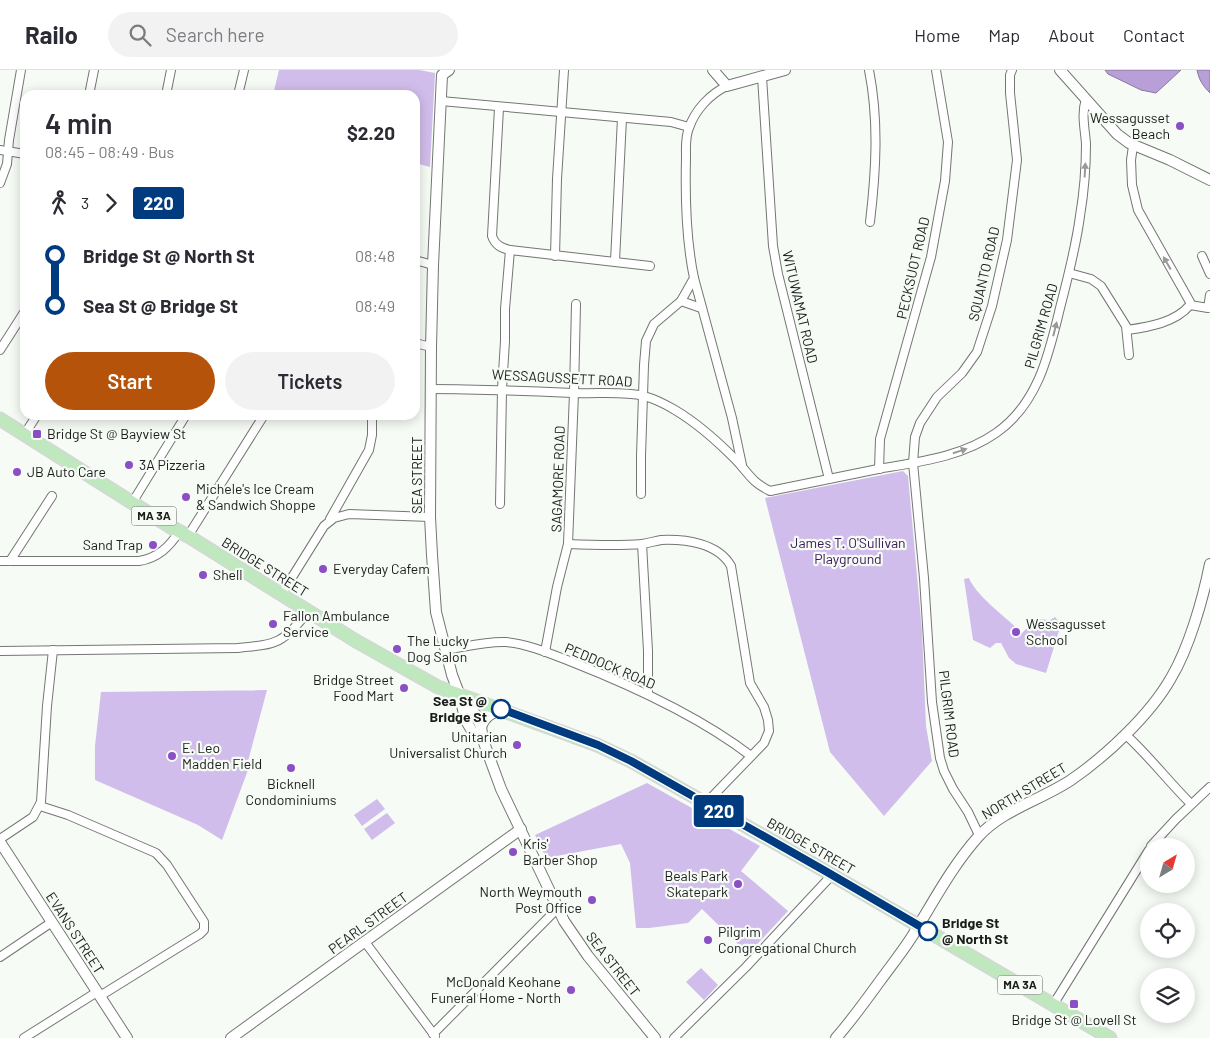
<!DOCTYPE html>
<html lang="en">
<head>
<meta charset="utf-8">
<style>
	:root { --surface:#fff; --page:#f2f2f3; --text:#2b2b33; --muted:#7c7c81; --line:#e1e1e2; --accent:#b45309 }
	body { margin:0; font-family:Barlow,sans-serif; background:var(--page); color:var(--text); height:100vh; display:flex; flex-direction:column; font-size:19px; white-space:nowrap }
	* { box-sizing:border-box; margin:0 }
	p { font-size:16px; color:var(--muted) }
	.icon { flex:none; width:28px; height:28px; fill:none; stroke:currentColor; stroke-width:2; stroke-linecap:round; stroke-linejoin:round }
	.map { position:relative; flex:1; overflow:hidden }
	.side { position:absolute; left:20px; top:20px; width:400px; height:330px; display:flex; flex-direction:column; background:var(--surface); border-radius:15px; box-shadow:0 2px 12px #0003 }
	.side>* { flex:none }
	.badge { padding:0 10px; border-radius:4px; font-size:18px; line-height:32px }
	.needle { width:32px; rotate:37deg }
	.fabs { position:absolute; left:1140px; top:768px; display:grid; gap:10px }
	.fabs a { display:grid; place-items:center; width:55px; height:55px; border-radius:50%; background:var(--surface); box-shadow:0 2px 12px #0003; font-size:25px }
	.map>.badge { position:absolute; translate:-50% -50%; box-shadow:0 0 0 2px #fff }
	.legs { display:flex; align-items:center; gap:8px; height:55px; padding:0 25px; font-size:16px }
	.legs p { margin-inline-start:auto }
	.summary { display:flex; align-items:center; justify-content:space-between; height:85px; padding:0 25px }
	h1 { font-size:28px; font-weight:600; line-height:38px }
	.action { display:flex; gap:10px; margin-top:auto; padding:10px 25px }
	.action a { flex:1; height:58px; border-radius:30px; background:var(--accent); color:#fff; font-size:20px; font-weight:600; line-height:58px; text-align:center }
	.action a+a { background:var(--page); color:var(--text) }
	ul { padding:0 25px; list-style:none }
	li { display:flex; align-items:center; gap:18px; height:50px; font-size:19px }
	li i { display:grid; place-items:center; width:8px; height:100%; margin:0 6px; background:currentColor }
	li i::after { content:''; width:12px; height:12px; margin:-6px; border:4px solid; border-radius:50%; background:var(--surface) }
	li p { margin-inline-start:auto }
	li:first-child i { background:linear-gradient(#0000 50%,currentColor 0) }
	li:last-child i { background:linear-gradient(currentColor 50%,#0000 0) }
	header { display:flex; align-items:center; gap:30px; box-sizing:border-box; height:70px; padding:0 25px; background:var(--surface); border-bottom:1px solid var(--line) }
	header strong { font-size:24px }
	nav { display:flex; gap:28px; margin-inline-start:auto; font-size:18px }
	.search { width:350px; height:45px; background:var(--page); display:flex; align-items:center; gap:12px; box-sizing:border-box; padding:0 18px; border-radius:28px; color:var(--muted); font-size:19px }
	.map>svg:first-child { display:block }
</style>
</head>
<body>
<header>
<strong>Railo</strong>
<div class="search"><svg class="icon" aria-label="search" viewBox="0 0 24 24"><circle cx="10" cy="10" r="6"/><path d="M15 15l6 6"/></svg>Search here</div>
<nav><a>Home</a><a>Map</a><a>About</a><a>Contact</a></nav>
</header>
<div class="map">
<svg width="1210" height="968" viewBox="0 0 1210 968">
	<rect width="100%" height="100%" fill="#f6fbf6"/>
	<!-- green -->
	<g fill="#d1bdeb">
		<path d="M279 0H419L435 3 430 97 415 93V25H273Z"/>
		<path d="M903 401 908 406 922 561 926 656 932 691 884 746 830 682 765 428Z"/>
		<path d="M969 508C976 526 1008 549 1022 563L1036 549 1050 550 1055 547 1061 554 1046 603 1016 594 1009 588 1001 573H996L990 578 973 570 964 509Z"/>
		<path d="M267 620 247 695 248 700 222 770 198 755 95 710V676L101 622Z"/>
		<path d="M647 713 760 776 741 801 788 841 748 884 702 839 688 853 649 858H636L630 793 621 774 546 788 535 765Z"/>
		<path d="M377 729 385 739 362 756 354 745Z"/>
		<path d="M387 743 395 753 372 770 364 759Z"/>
		<path d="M701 898 718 915 704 930 686 912Z"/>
	</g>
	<!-- water -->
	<g fill="#b89fd7" stroke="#89789f">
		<path d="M1105 0H1181L1156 23 1141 20 1108 4Z"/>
		<path d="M1197 0H1210V23C1203 16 1199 10 1197 0Z"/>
	</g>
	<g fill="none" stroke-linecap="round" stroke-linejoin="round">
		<defs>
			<g id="minor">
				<path d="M869 0C879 51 876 101 870 152"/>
				<path d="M762 7 773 176 778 204 829 409"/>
				<path d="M89 25 94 0"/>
				<path d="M166 25 171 0"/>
				<path d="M238 25 244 0"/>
				<path d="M441 31 671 52 689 57"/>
				<path d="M499 38 492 166C495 175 501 178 510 180L650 196"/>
				<path d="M1133 76 1131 90 1132 115 1138 140 1190 232V235"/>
				<path d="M0 80 25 84"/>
				<path d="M0 113 7 94 9 70 21 0"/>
				<path d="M555 186 557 109 564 0"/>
				<path d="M1202 186 1210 204"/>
				<path d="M415 190 433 195"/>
				<path d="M615 191 622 48"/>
				<path d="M1069 203 1091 209 1101 216 1126 256 1129 285"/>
				<path d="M694 208 732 348 742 395"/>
				<path d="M681 231 701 238"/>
				<path d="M1190 235 1208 238 1210 225"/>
				<path d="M1127 260C1148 257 1175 253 1190 235"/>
				<path d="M415 273 431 277"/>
				<path d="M0 280 25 241"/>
				<path d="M431 319C479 319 527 321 576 323 598 324 623 321 644 326 655 329 665 334 675 340 697 353 717 371 734 388 749 403 750 411 770 421 806 414 842 406 878 399 918 392 962 387 996 363 1038 334 1049 284 1060 238 1068 207 1076 177 1080 146 1084 122 1086 98 1086 74 1085 59 1081 44 1086 29"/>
				<path d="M24 365 37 345"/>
				<path d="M879 399 880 369 931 187 945 111 948 72 936 0"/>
				<path d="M641 424V386L644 295 646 271 654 254 681 231 694 208C686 170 685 128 686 88 686 78 685 67 689 58 695 40 710 24 727 16"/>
				<path d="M132 433 186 345"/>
				<path d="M500 434 502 319 505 271V239L510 180"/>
				<path d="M330 449 369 380 372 365V345"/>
				<path d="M188 466 264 345"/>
				<path d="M568 474C592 475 618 476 642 474 649 473 655 471 661 470 686 469 718 473 731 496L750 613 764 637 768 650 769 661 764 673 706 733"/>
				<path d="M642 474 648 581V624"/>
				<path d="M0 491H139C158 488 169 477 179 462"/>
				<path d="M10 491 52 426"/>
				<path d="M281 525 324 456 334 448 349 444 430 447"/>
				<path d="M445 580C465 577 486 571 506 572 528 574 551 584 572 592 633 616 699 646 751 686"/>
				<path d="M0 581 237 578C279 574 281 574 308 542"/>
				<path d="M545 582 557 517 568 474 574 323 576 234"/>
				<path d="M1126 665C1149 686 1168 711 1191 734"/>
				<path d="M40 736 68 745 156 783 167 795 204 852V860L200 864 100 926"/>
				<path d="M979 765 968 742 953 719 944 701 940 688 932 632 924 508 913 393 915 367 920 353 937 327 962 303 977 282 992 236 1007 170 1017 90 1010 23V5L1012 0"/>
				<path d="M0 769 33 747 41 732 47 636 53 580"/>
				<path d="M1151 776 1176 749 1210 717"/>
				<path d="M365 872 435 966"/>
				<path d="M0 887 52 852"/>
				<path d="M1053 935 1149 780"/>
				<path d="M433 964 557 839"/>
				<path d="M24 968 97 922"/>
				<path d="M674 968 746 897 832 805"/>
			</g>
			<g id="tertiary">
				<path d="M449 0 442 5 433 195 431 277 430 447 432 485 436 542 452 605 460 626 465 649 472 661 483 670"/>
				<path d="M713 0 727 16 785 0"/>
				<path d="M1060 0 1117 64 1129 73 1170 90 1210 110"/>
				<path d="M461 627 476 645 481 657 483 670 501 719 564 851 588 886 655 968"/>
				<path d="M481 657C485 646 492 642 503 640"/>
				<path d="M0 772 127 968"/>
				<path d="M231 968 521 759"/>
				<path d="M836 968C852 950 866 930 880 911 893 893 908 875 919 855 937 825 954 794 978 767 1002 740 1041 730 1071 710 1106 686 1150 645 1171 608 1189 578 1203 529 1210 494"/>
			</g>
			<path id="primary" d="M0 349 169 456 188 466 356 571 438 617 567 664 597 675 631 691 827 802 1110 968"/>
		</defs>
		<!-- minor casing -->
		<use href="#minor" stroke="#737772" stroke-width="10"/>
		<!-- tertiary casing -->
		<use href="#tertiary" stroke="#737772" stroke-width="12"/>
		<!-- primary casing -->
		<use href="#primary" stroke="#d6d6d6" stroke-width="15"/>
		<!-- minor -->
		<use href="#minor" stroke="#fff" stroke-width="8"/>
		<!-- tertiary -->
		<use href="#tertiary" stroke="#fff" stroke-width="10"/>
		<!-- primary -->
		<use href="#primary" stroke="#bfe8bf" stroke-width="12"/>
	</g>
	<!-- one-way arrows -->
	<defs><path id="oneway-solid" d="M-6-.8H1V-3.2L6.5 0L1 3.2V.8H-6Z" transform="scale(1.25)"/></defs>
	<g fill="#989998">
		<use href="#oneway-solid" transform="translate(1085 100) rotate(-87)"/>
		<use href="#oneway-solid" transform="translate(1167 193) rotate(-120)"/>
		<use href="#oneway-solid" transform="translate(1055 259) rotate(-76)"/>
		<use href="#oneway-solid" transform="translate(960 381) rotate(-18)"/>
	</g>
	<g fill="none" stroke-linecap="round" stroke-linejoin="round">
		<defs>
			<path id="line-1" d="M501 639 598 675 631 691 827 802 928 861"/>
		</defs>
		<!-- line-1 casing -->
		<use href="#line-1" stroke="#fff" stroke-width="11"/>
		<!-- line-1 -->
		<use href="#line-1" stroke="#003b80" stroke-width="8"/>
	</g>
	<!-- markers -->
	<g fill="#8a4ec5" stroke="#f6fbf6" stroke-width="2">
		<circle cx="1180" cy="56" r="5"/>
		<rect x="32" y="359" width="10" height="10" rx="2.5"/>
		<circle cx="129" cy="395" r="5"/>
		<circle cx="17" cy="402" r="5"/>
		<circle cx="186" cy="427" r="5"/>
		<circle cx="153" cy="475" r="5"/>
		<circle cx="323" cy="499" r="5"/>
		<circle cx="203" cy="505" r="5"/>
		<circle cx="273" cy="554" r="5"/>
		<circle cx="1016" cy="562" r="5"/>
		<circle cx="397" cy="579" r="5"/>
		<circle cx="404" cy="618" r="5"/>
		<circle cx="517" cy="675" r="5"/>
		<circle cx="172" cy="686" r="5"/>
		<circle cx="291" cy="698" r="5"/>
		<circle cx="513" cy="782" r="5"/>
		<circle cx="738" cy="814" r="5"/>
		<circle cx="592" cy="830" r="5"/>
		<circle cx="708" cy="870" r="5"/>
		<circle cx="571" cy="920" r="5"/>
		<rect x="1069" y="929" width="10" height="10" rx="2.5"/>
	</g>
	<g fill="#fff" stroke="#003b80" stroke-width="2.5">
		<circle cx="501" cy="639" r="9"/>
		<circle cx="928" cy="861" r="9"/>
	</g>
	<g text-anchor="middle" stroke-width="4.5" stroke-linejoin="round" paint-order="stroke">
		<!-- shield labels -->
		<g fill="#f6fbf6" stroke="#5d605d" stroke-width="1">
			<rect x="131.5" y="436.5" width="45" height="19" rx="4"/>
			<rect x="997.5" y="905.5" width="45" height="19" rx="4"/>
		</g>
		<g font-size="12" font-weight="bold" fill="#1b1d1b">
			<text x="154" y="450">MA 3A</text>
			<text x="1020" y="919">MA 3A</text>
		</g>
		<!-- poi labels -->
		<g font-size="14" fill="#1b1d1b" stroke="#f6fbf6" text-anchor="start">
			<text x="1170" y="53" text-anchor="end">Wessagusset<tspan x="1170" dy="16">Beach</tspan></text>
			<text x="47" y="369">Bridge St @ Bayview St</text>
			<text x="139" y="400">3A Pizzeria</text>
			<text x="27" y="407">JB Auto Care</text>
			<text x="196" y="424">Michele's Ice Cream<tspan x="196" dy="16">&amp; Sandwich Shoppe</tspan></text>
			<text x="143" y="480" text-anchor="end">Sand Trap</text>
			<text x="333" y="504">Everyday Cafem</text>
			<text x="213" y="510">Shell</text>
			<text x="283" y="551">Fallon Ambulance<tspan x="283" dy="16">Service</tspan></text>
			<text x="1026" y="559">Wessagusset<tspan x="1026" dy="16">School</tspan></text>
			<text x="407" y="576">The Lucky<tspan x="407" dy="16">Dog Salon</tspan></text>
			<text x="394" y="615" text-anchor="end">Bridge Street<tspan x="394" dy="16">Food Mart</tspan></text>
			<text x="507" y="672" text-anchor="end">Unitarian<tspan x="507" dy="16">Universalist Church</tspan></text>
			<text x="182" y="683">E. Leo<tspan x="182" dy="16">Madden Field</tspan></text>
			<text x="291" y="719" text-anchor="middle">Bicknell<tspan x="291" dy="16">Condominiums</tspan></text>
			<text x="523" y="779">Kris'<tspan x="523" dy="16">Barber Shop</tspan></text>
			<text x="728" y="811" text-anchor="end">Beals Park<tspan x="728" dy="16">Skatepark</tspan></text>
			<text x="582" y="827" text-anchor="end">North Weymouth<tspan x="582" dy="16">Post Office</tspan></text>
			<text x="718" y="867">Pilgrim<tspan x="718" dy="16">Congregational Church</tspan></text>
			<text x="561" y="917" text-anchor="end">McDonald Keohane<tspan x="561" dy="16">Funeral Home - North</tspan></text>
			<text x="1074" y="955" text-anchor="middle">Bridge St @ Lovell St</text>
		</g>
		<!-- street labels -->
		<g font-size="14" fill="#1b1d1b" stroke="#f6fbf6">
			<text transform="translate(913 198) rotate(-77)" y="5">PECKSUOT ROAD</text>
			<text transform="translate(984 204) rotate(-77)" y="5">SQUANTO ROAD</text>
			<text transform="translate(800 237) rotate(77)" y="5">WITUWAMAT ROAD</text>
			<text transform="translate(1041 256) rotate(-74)" y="5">PILGRIM ROAD</text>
			<text transform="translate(562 308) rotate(3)" y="5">WESSAGUSSETT ROAD</text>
			<text transform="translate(417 405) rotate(-90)" y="5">SEA STREET</text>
			<text transform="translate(558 409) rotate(-88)" y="5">SAGAMORE ROAD</text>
			<text transform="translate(265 497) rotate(32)" y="5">BRIDGE STREET</text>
			<text transform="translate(610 596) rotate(23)" y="5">PEDDOCK ROAD</text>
			<text transform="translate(949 644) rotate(83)" y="5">PILGRIM ROAD</text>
			<text transform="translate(1024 721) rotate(-31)" y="5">NORTH STREET</text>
			<text transform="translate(811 776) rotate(30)" y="5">BRIDGE STREET</text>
			<text transform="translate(368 853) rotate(-36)" y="5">PEARL STREET</text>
			<text transform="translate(75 863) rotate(57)" y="5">EVANS STREET</text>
			<text transform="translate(613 894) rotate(52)" y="5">SEA STREET</text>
		</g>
		<!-- park labels -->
		<g font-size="14" fill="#391658" stroke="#f6fbf6">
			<text x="848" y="478">James T. O'Sullivan<tspan x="848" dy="16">Playground</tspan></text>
		</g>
		<!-- stop labels -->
		<g font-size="14" font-weight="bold" fill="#1b1d1b" stroke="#f6fbf6" text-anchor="end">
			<text x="487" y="636">Sea St @<tspan x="487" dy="16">Bridge St</tspan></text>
			<text x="942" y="858" text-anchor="start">Bridge St<tspan x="942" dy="16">@ North St</tspan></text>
		</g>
	</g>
</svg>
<div class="fabs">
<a><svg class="needle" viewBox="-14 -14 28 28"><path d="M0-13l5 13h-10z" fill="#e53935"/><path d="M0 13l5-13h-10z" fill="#7c7c81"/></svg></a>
<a><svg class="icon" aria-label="locate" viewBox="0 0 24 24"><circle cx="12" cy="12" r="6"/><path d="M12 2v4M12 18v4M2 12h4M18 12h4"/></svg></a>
<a><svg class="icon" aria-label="layers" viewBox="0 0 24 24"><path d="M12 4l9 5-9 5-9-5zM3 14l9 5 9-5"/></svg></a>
</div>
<b class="badge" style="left:719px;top:741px;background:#003b80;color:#fff">220</b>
<section class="side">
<div class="summary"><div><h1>4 min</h1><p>08:45 – 08:49 · Bus</p></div><b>$2.20</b></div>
<div class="legs"><svg class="icon" aria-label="walk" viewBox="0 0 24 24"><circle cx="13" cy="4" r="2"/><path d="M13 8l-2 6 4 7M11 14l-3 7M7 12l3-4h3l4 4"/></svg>3<svg class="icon" aria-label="forward" viewBox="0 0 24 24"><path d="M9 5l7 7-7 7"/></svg><b class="badge" style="background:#003b80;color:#fff">220</b></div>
<ul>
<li><i style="color:#003b80"></i><b>Bridge St @ North St</b><p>08:48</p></li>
<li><i style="color:#003b80"></i><b>Sea St @ Bridge St</b><p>08:49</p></li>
</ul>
<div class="action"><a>Start</a><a>Tickets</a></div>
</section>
</div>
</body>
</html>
